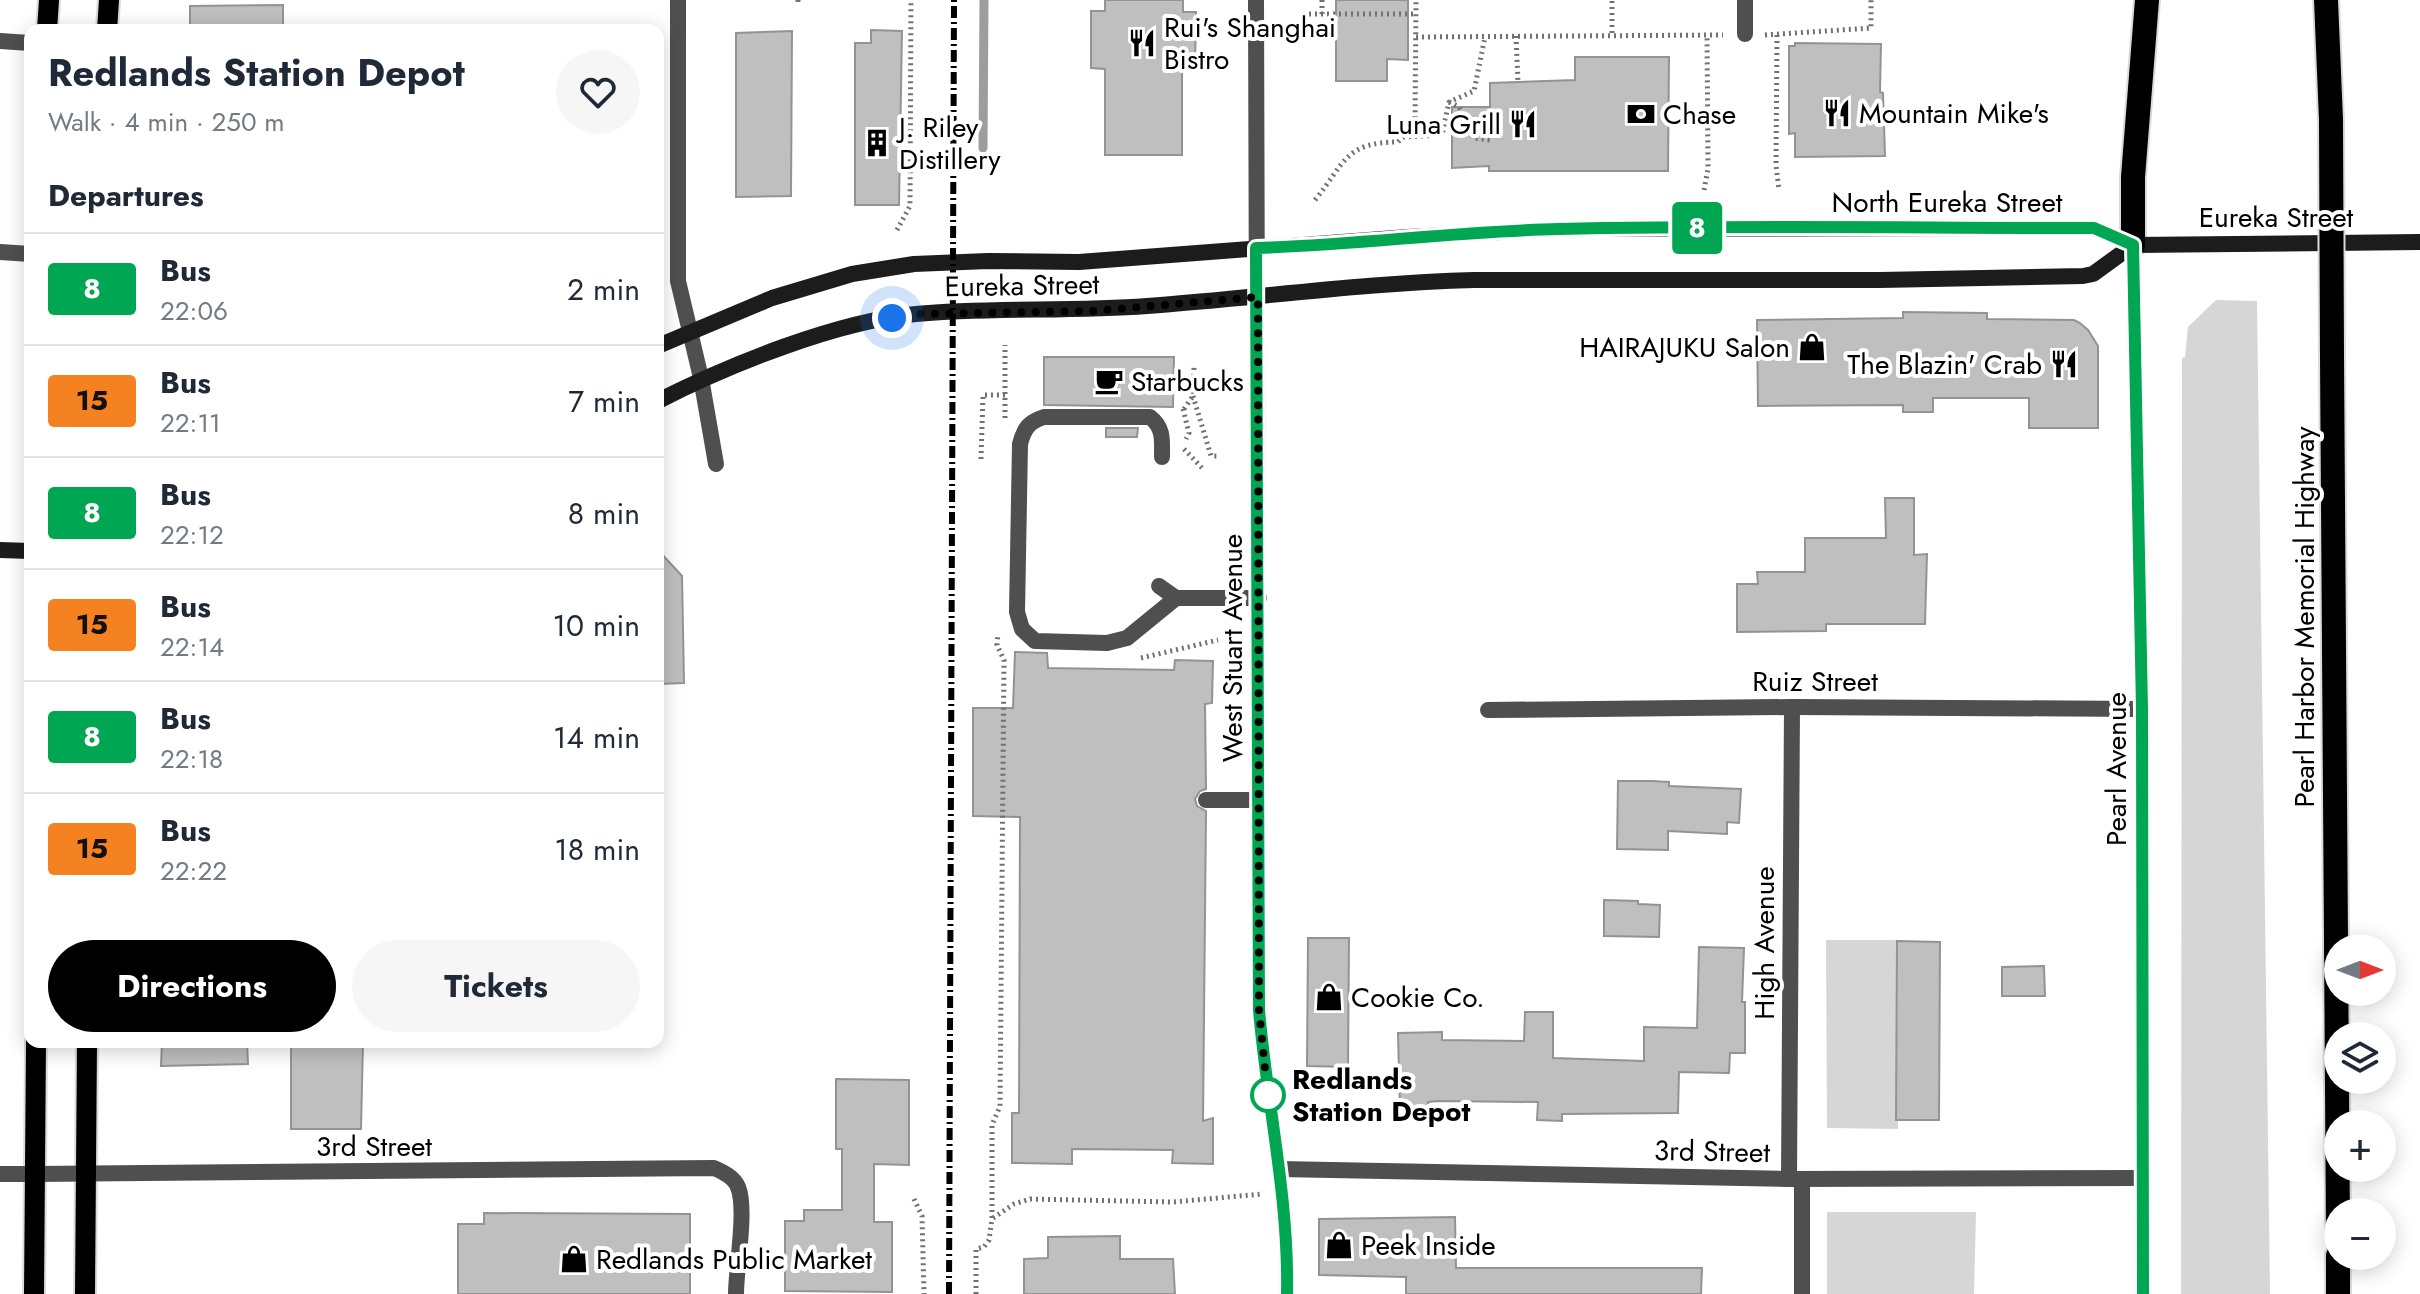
<!DOCTYPE html>
<html lang="en">
<head>
<meta charset="utf-8">
<style>
	:root { --surface:#fff; --page:#f6f6f7; --text:#1f2937; --muted:#747a83; --line:#e0e1e3; --accent:#000 }
	body { margin:0; font-family:Jost,sans-serif; background:var(--page); color:var(--text); height:100vh; display:flex; flex-direction:column; font-size:30px; white-space:nowrap }
	* { box-sizing:border-box; margin:0 }
	p { font-size:26px; color:var(--muted) }
	.icon { flex:none; width:44px; height:44px; fill:none; stroke:currentColor; stroke-width:2; stroke-linecap:round; stroke-linejoin:round }
	.map { position:relative; flex:1; overflow:hidden }
	.drawer { position:absolute; left:24px; top:24px; width:640px; height:1024px; display:flex; flex-direction:column; background:var(--surface); border-radius:16px; box-shadow:0 4px 20px #0003 }
	.drawer>* { flex:none }
	.badge { padding:0 16px; border-radius:6px; font-size:28px; line-height:52px }
	.needle { width:52px; rotate:90deg }
	.buttons { position:absolute; left:2324px; top:934px; display:grid; gap:16px }
	.buttons a { display:grid; place-items:center; width:72px; height:72px; border-radius:50%; background:var(--surface); box-shadow:0 4px 20px #0003; font-size:40px }
	.you { position:absolute; width:40px; height:40px; margin:-20px; border:6px solid #fff; border-radius:50%; background:#1a73e8; box-shadow:0 0 0 12px #1a73e833 }
	.map>.badge { position:absolute; translate:-50% -50%; box-shadow:0 0 0 4px #fff }
	h2 { padding:0 24px; font-size:30px; line-height:72px }
	.round { display:grid; place-items:center; flex:none; width:84px; height:84px; border-radius:42px; background:var(--page) }
	.headline { display:flex; align-items:center; justify-content:space-between; height:136px; padding:0 24px }
	h1 { font-size:38px; font-weight:700; line-height:60px }
	.primary-button { display:flex; gap:16px; margin-top:auto; padding:16px 24px }
	.primary-button a { flex:1; height:92px; border-radius:48px; background:var(--accent); color:#fff; font-size:32px; font-weight:700; line-height:92px; text-align:center }
	.primary-button a+a { background:var(--page); color:var(--text) }
	ul { padding:0; list-style:none }
	li { display:flex; align-items:center; gap:24px; height:112px; padding:0 24px; border-top:2px solid var(--line) }
	li div { flex:1 }
	li b { display:block; font-size:30px }
	li em { font-style:normal }
	li .badge { min-width:88px; font-weight:700; text-align:center }
	.map>svg:first-child { display:block }
</style>
</head>
<body>
<div class="map">
<svg width="2420" height="1294" viewBox="0 0 2420 1294">
	<rect width="100%" height="100%" fill="#fff"/>
	<!-- green -->
	<g fill="#d6d6d6">
		<path d="M2216 300 2257 301 2270 1294H2181L2182 358 2185 357 2188 327Z"/>
		<path d="M1826 940H1899L1898 1129 1827 1128Z"/>
		<path d="M1827 1212H1976L1974 1294H1827Z"/>
	</g>
	<g fill="none" stroke-linecap="round" stroke-linejoin="round">
		<!-- stream -->
		<path stroke="#9d9d9d" stroke-width="9" d="M983 148 984 0"/>
	</g>
	<!-- building -->
	<g fill="#bfbfbf" stroke="#939393" stroke-width="2">
		<path d="M1105 0H1183V12H1196L1195 68H1182V155H1105V69L1091 68V11H1105Z"/>
		<path d="M1336 0H1408V60L1387 59V81H1336Z"/>
		<path d="M283 5V30H190V6Z"/>
		<path d="M871 30 902 31 899 205H855V43H871Z"/>
		<path d="M792 31 791 196 736 197V33Z"/>
		<path d="M1795 43 1881 44 1880 92 1883 93 1885 156 1795 157V133L1789 134V46H1795Z"/>
		<path d="M1575 57H1669L1668 171H1489V166L1452 168V107H1490V83L1575 80Z"/>
		<path d="M1903 312 1987 313V319L2074 320 2080 323 2088 330 2098 346V428H2029V398H1933V412H1903V405L1758 406 1757 320 1903 318Z"/>
		<path d="M1044 357H1174L1173 407 1044 405Z"/>
		<path d="M1106 428H1138L1137 437H1106Z"/>
		<path d="M1885 498H1914V555L1927 554 1925 624H1826V631L1737 632V584H1758L1757 572H1805V538H1886Z"/>
		<path d="M658 550 682 576 684 683 658 684Z"/>
		<path d="M1015 652 1047 653 1048 668 1174 670 1175 660 1213 661 1212 703 1205 704 1206 789 1200 791 1195 799 1197 806 1206 811 1203 1121 1213 1118V1164L1172 1163 1173 1150 1072 1149V1164L1012 1163V1113H1019L1020 817 973 816V708H1013Z"/>
		<path d="M1618 781H1652L1669 782V786L1741 789 1739 823 1727 822V834L1668 831V850L1617 849Z"/>
		<path d="M1604 900 1638 901V904L1660 905 1659 937 1604 936Z"/>
		<path d="M1308 938H1349L1348 1067 1307 1066Z"/>
		<path d="M1897 941 1940 942 1939 1120H1896Z"/>
		<path d="M1699 947 1744 948 1742 1002H1745V1053H1730L1729 1073 1679 1072 1678 1113 1562 1114V1121L1537 1120 1538 1102 1438 1101 1428 1102V1111H1400L1398 1033 1442 1032V1040L1524 1041 1525 1012H1553V1058L1644 1061V1027L1697 1028Z"/>
		<path d="M2044 966 2045 996H2002V967Z"/>
		<path d="M162 1042H247L248 1064 161 1066Z"/>
		<path d="M291 1042H363L361 1129H291Z"/>
		<path d="M836 1079 909 1080V1165L874 1164V1222H892V1292L785 1291V1221H804V1210H842V1149H836Z"/>
		<path d="M484 1213 690 1214V1294H458V1224H484Z"/>
		<path d="M1455 1217 1456 1268H1702L1701 1294H1406V1277L1319 1275V1219Z"/>
		<path d="M1120 1236V1259H1173L1175 1294H1024V1259L1048 1258V1237Z"/>
	</g>
	<g fill="none" stroke-linecap="round" stroke-linejoin="round">
		<defs>
			<g id="primary">
				<path d="M47 30 49 0"/>
				<path d="M107 30 109 0"/>
				<path d="M34 1294 36 1042"/>
				<path d="M85 1294 87 1042"/>
			</g>
			<g id="highway">
				<path d="M2326 0 2331 120"/>
				<path d="M2133 245V177L2147 0"/>
				<path d="M2332 357 2338 1234"/>
				<path d="M2338 1256V1294"/>
			</g>
		</defs>
		<!-- primary casing -->
		<use href="#primary" stroke="#dbdbdb" stroke-width="24"/>
		<!-- highway casing -->
		<use href="#highway" stroke="#dbdbdb" stroke-width="28"/>
		<!-- path -->
		<g stroke="#717171" stroke-width="5" stroke-dasharray="2 4" stroke-linecap="butt">
			<path d="M798 0V6"/>
			<path d="M1322 0V14"/>
			<path d="M1612 1V34"/>
			<path d="M1303 14H1416"/>
			<path d="M1765 35 1871 28V0"/>
			<path d="M1777 35 1776 165 1779 190"/>
			<path d="M1516 36 1518 82"/>
			<path d="M1416 37 1723 35"/>
			<path d="M1449 102 1459 107 1473 138 1490 140"/>
			<path d="M1403 137 1442 135 1449 102 1474 91 1485 37"/>
			<path d="M1704 190 1708 169 1707 35"/>
			<path d="M1315 200C1345 163 1345 142 1398 142L1415 123 1416 0"/>
			<path d="M897 230 910 206 911 0"/>
			<path d="M1193 396 1211 456H1219"/>
			<path d="M1183 409 1189 433 1186 439"/>
			<path d="M1184 409 1193 396 1194 367"/>
			<path d="M1005 418V345"/>
			<path d="M1184 449 1204 470"/>
			<path d="M981 459 983 395H1005"/>
			<path d="M1141 658 1218 640"/>
			<path d="M914 1199 922 1216 924 1294"/>
			<path d="M993 1218 1014 1204 1030 1199 1173 1202 1262 1194"/>
			<path d="M976 1294V1249L984 1247 989 1240 992 1219V1125L1000 1106 1004 660 997 645 998 634"/>
		</g>
		<!-- lane -->
		<g stroke="#4f4f4f" stroke-width="16">
			<path d="M1745 34V0"/>
			<path d="M0 252 30 254"/>
			<path d="M701 378 716 464"/>
			<path d="M1162 457C1162 440 1164 428 1150 417H1044C1029 422 1024 428 1020 444L1017 612 1022 629 1035 641 1107 643 1127 638 1176 598"/>
			<path d="M1159 586 1176 598H1259"/>
			<path d="M1206 800H1258"/>
			<path d="M0 1174H35"/>
			<path d="M1802 1179V1294"/>
		</g>
		<!-- street -->
		<g stroke="#4f4f4f" stroke-width="16">
			<path d="M678 0V281L701 378"/>
			<path d="M1256 0 1259 1010C1267 1105 1289 1198 1287 1294"/>
			<path d="M0 41 30 43"/>
			<path d="M1488 710 1792 707 2142 709"/>
			<path d="M1279 1169 1789 1179 2143 1178"/>
			<path d="M35 1174 714 1168C723 1172 734 1177 738 1187 747 1209 736 1268 736 1294"/>
			<path d="M1789 1179 1792 707"/>
		</g>
		<!-- secondary -->
		<g stroke="#1c1c1c" stroke-width="16">
			<path d="M2133 245 2142 709 2143 1294"/>
			<path d="M658 346 772 298 852 274 914 264 988 261 1079 262 1408 237 1558 229 2094 228 2133 245 2420 242"/>
			<path d="M658 401C729 365 837 321 916 314 993 307 1070 312 1147 306 1256 298 1365 283 1474 280H1880L2083 276 2093 274 2133 245"/>
			<path d="M0 550 30 551"/>
		</g>
		<!-- primary -->
		<use href="#primary" stroke="#000" stroke-width="20"/>
		<!-- highway -->
		<use href="#highway" stroke="#000" stroke-width="24"/>
		<!-- rail -->
		<path stroke="#000" stroke-width="6" stroke-dasharray="12 4 2 4" stroke-linecap="butt" d="M949 1294 954 0"/>
		<defs>
			<path id="highway-bridge" d="M2331 120 2332 357"/>
		</defs>
		<!-- highway-bridge casing -->
		<use href="#highway-bridge" stroke="#dbdbdb" stroke-width="28" stroke-linecap="butt"/>
		<!-- highway-bridge -->
		<use href="#highway-bridge" stroke="#000" stroke-width="24"/>
	</g>
	<g fill="none" stroke-linecap="round" stroke-linejoin="round">
		<defs>
			<path id="line" d="M1287 1294C1289 1198 1267 1105 1259 1010L1256 248C1358 245 1458 231 1559 229 1737 225 1916 228 2094 228L2133 245 2142 709 2143 1294"/>
		</defs>
		<!-- line casing -->
		<use href="#line" stroke="#fff" stroke-width="18"/>
		<!-- line -->
		<use href="#line" stroke="#00a651" stroke-width="12"/>
		<!-- walk -->
		<path stroke="#000" stroke-width="8" stroke-dasharray="0 14.4" d="M892 318 914 314 1093 311 1258 297 1259 1010 1268 1098V1095"/>
	</g>
	<!-- icons -->
	<defs>
		<symbol id="restaurant-bare" viewBox="-9 -9 18 18"><path d="M-5-6h1v4h1v-4h1v4h1v-4h1v5L-1.5 .5V6h-2V.5L-5-1ZM5-6V6H3V1.5H1.5Q1.5-4 5-6Z" fill="#000" stroke="#fff" stroke-width="2.5" paint-order="stroke"/></symbol>
		<symbol id="bank-bare" viewBox="-9 -9 18 18"><path d="M-6-4H6V4H-6ZM0-2.3a2.3 2.3 0 1 0 0 4.6a2.3 2.3 0 1 0 0-4.6Z" fill="#000" stroke="#fff" stroke-width="2.5" paint-order="stroke"/></symbol>
		<symbol id="building-bare" viewBox="-9 -9 18 18"><path d="M-4-6H4V6H1V3H-1V6H-4ZM-2.5-4.3h1.7v1.8h-1.7ZM.8-4.3h1.7v1.8H.8ZM-2.5-1h1.7V.8h-1.7ZM.8-1h1.7V.8H.8Z" fill="#000" stroke="#fff" stroke-width="2.5" paint-order="stroke"/></symbol>
		<symbol id="shop-bare" viewBox="-9 -9 18 18"><path d="M-5-2.5h2.3a2.7 3.5 0 0 1 5.4 0H5L5.5 6h-11ZM-1.5-2.5h3a1.5 2.3 0 0 0-3 0Z" fill="#000" stroke="#fff" stroke-width="2.5" paint-order="stroke"/></symbol>
		<symbol id="cafe-bare" viewBox="-9 -9 18 18"><path d="M-5.5-4.5H6V0H3Q3 3.5 0 3.5H-2.5Q-5.5 3.5-5.5 0ZM3-3.2v2h1.7v-2ZM-6 4.5H4V6H-6Z" fill="#000" stroke="#fff" stroke-width="2.5" paint-order="stroke"/></symbol>
	</defs>
	<g fill-rule="evenodd">
		<use href="#restaurant-bare" x="1122" y="23" width="40" height="40"/>
		<use href="#restaurant-bare" x="1817" y="93" width="40" height="40"/>
		<use href="#bank-bare" x="1621" y="94" width="40" height="40"/>
		<use href="#restaurant-bare" x="1503" y="104" width="40" height="40"/>
		<use href="#building-bare" x="857" y="123" width="40" height="40"/>
		<use href="#shop-bare" x="1792" y="327" width="40" height="40"/>
		<use href="#restaurant-bare" x="2044" y="344" width="40" height="40"/>
		<use href="#cafe-bare" x="1089" y="361" width="40" height="40"/>
		<use href="#shop-bare" x="1309" y="977" width="40" height="40"/>
		<use href="#shop-bare" x="1319" y="1225" width="40" height="40"/>
		<use href="#shop-bare" x="554" y="1239" width="40" height="40"/>
	</g>
	<!-- markers -->
	<circle fill="#fff" stroke="#00a651" stroke-width="4" cx="1268" cy="1095" r="16"/>
	<g text-anchor="middle" stroke-width="8" stroke-linejoin="round" paint-order="stroke">
		<!-- poi labels -->
		<g font-size="28" fill="#000" stroke="#fff" text-anchor="start">
			<text x="1164" y="37">Rui's Shanghai<tspan x="1164" dy="32">Bistro</tspan></text>
			<text x="1859" y="123">Mountain Mike's</text>
			<text x="1663" y="124">Chase</text>
			<text x="1501" y="134" text-anchor="end">Luna Grill</text>
			<text x="899" y="137">J. Riley<tspan x="899" dy="32">Distillery</tspan></text>
			<text x="1790" y="357" text-anchor="end">HAIRAJUKU Salon</text>
			<text x="2042" y="374" text-anchor="end">The Blazin' Crab</text>
			<text x="1131" y="391">Starbucks</text>
			<text x="1351" y="1007">Cookie Co.</text>
			<text x="1361" y="1255">Peek Inside</text>
			<text x="596" y="1269">Redlands Public Market</text>
		</g>
		<!-- street labels -->
		<g font-size="28" fill="#000" stroke="#fff">
			<text x="1947" y="212">North Eureka Street</text>
			<text x="2276" y="227">Eureka Street</text>
			<text transform="translate(1022 285) rotate(-1)" y="10">Eureka Street</text>
			<text transform="translate(2304 617) rotate(-90)" y="10">Pearl Harbor Memorial Highway</text>
			<text transform="translate(1232 648) rotate(-90)" y="10">West Stuart Avenue</text>
			<text x="1815" y="691">Ruiz Street</text>
			<text transform="translate(2116 769) rotate(-90)" y="10">Pearl Avenue</text>
			<text transform="translate(1764 943) rotate(-90)" y="10">High Avenue</text>
			<text x="374" y="1156">3rd Street</text>
			<text transform="translate(1712 1151) rotate(1)" y="10">3rd Street</text>
		</g>
		<!-- stop labels -->
		<g font-size="28" font-weight="bold" fill="#000" stroke="#fff" text-anchor="start">
			<text x="1292" y="1089">Redlands<tspan x="1292" dy="32">Station Depot</tspan></text>
		</g>
	</g>
</svg>
<div class="buttons">
<a><svg class="needle" viewBox="-14 -14 28 28"><path d="M0-13l5 13h-10z" fill="#e53935"/><path d="M0 13l5-13h-10z" fill="#747a83"/></svg></a>
<a><svg class="icon" aria-label="layers" viewBox="0 0 24 24"><path d="M12 4l9 5-9 5-9-5zM3 14l9 5 9-5"/></svg></a>
<a>+</a>
<a>−</a>
</div>
<div class="you" style="left:892px;top:318px"></div>
<b class="badge" style="left:1697px;top:228px;background:#00a651;color:#fff">8</b>
<section class="drawer">
<div class="headline"><div><h1>Redlands Station Depot</h1><p>Walk · 4 min · 250 m</p></div><a class="round"><svg class="icon" aria-label="heart" viewBox="0 0 24 24"><path d="M12 20l-8-8c-3-5 5-10 8-4 3-6 11-1 8 4z"/></svg></a></div>
<h2>Departures</h2>
<ul>
<li><span class="badge" style="background:#00a651;color:#fff">8</span><div><b>Bus</b><p>22:06</p></div><em>2 min</em></li>
<li><span class="badge" style="background:#f58220;color:#111">15</span><div><b>Bus</b><p>22:11</p></div><em>7 min</em></li>
<li><span class="badge" style="background:#00a651;color:#fff">8</span><div><b>Bus</b><p>22:12</p></div><em>8 min</em></li>
<li><span class="badge" style="background:#f58220;color:#111">15</span><div><b>Bus</b><p>22:14</p></div><em>10 min</em></li>
<li><span class="badge" style="background:#00a651;color:#fff">8</span><div><b>Bus</b><p>22:18</p></div><em>14 min</em></li>
<li><span class="badge" style="background:#f58220;color:#111">15</span><div><b>Bus</b><p>22:22</p></div><em>18 min</em></li>
</ul>
<div class="primary-button"><a>Directions</a><a>Tickets</a></div>
</section>
</div>
</body>
</html>
